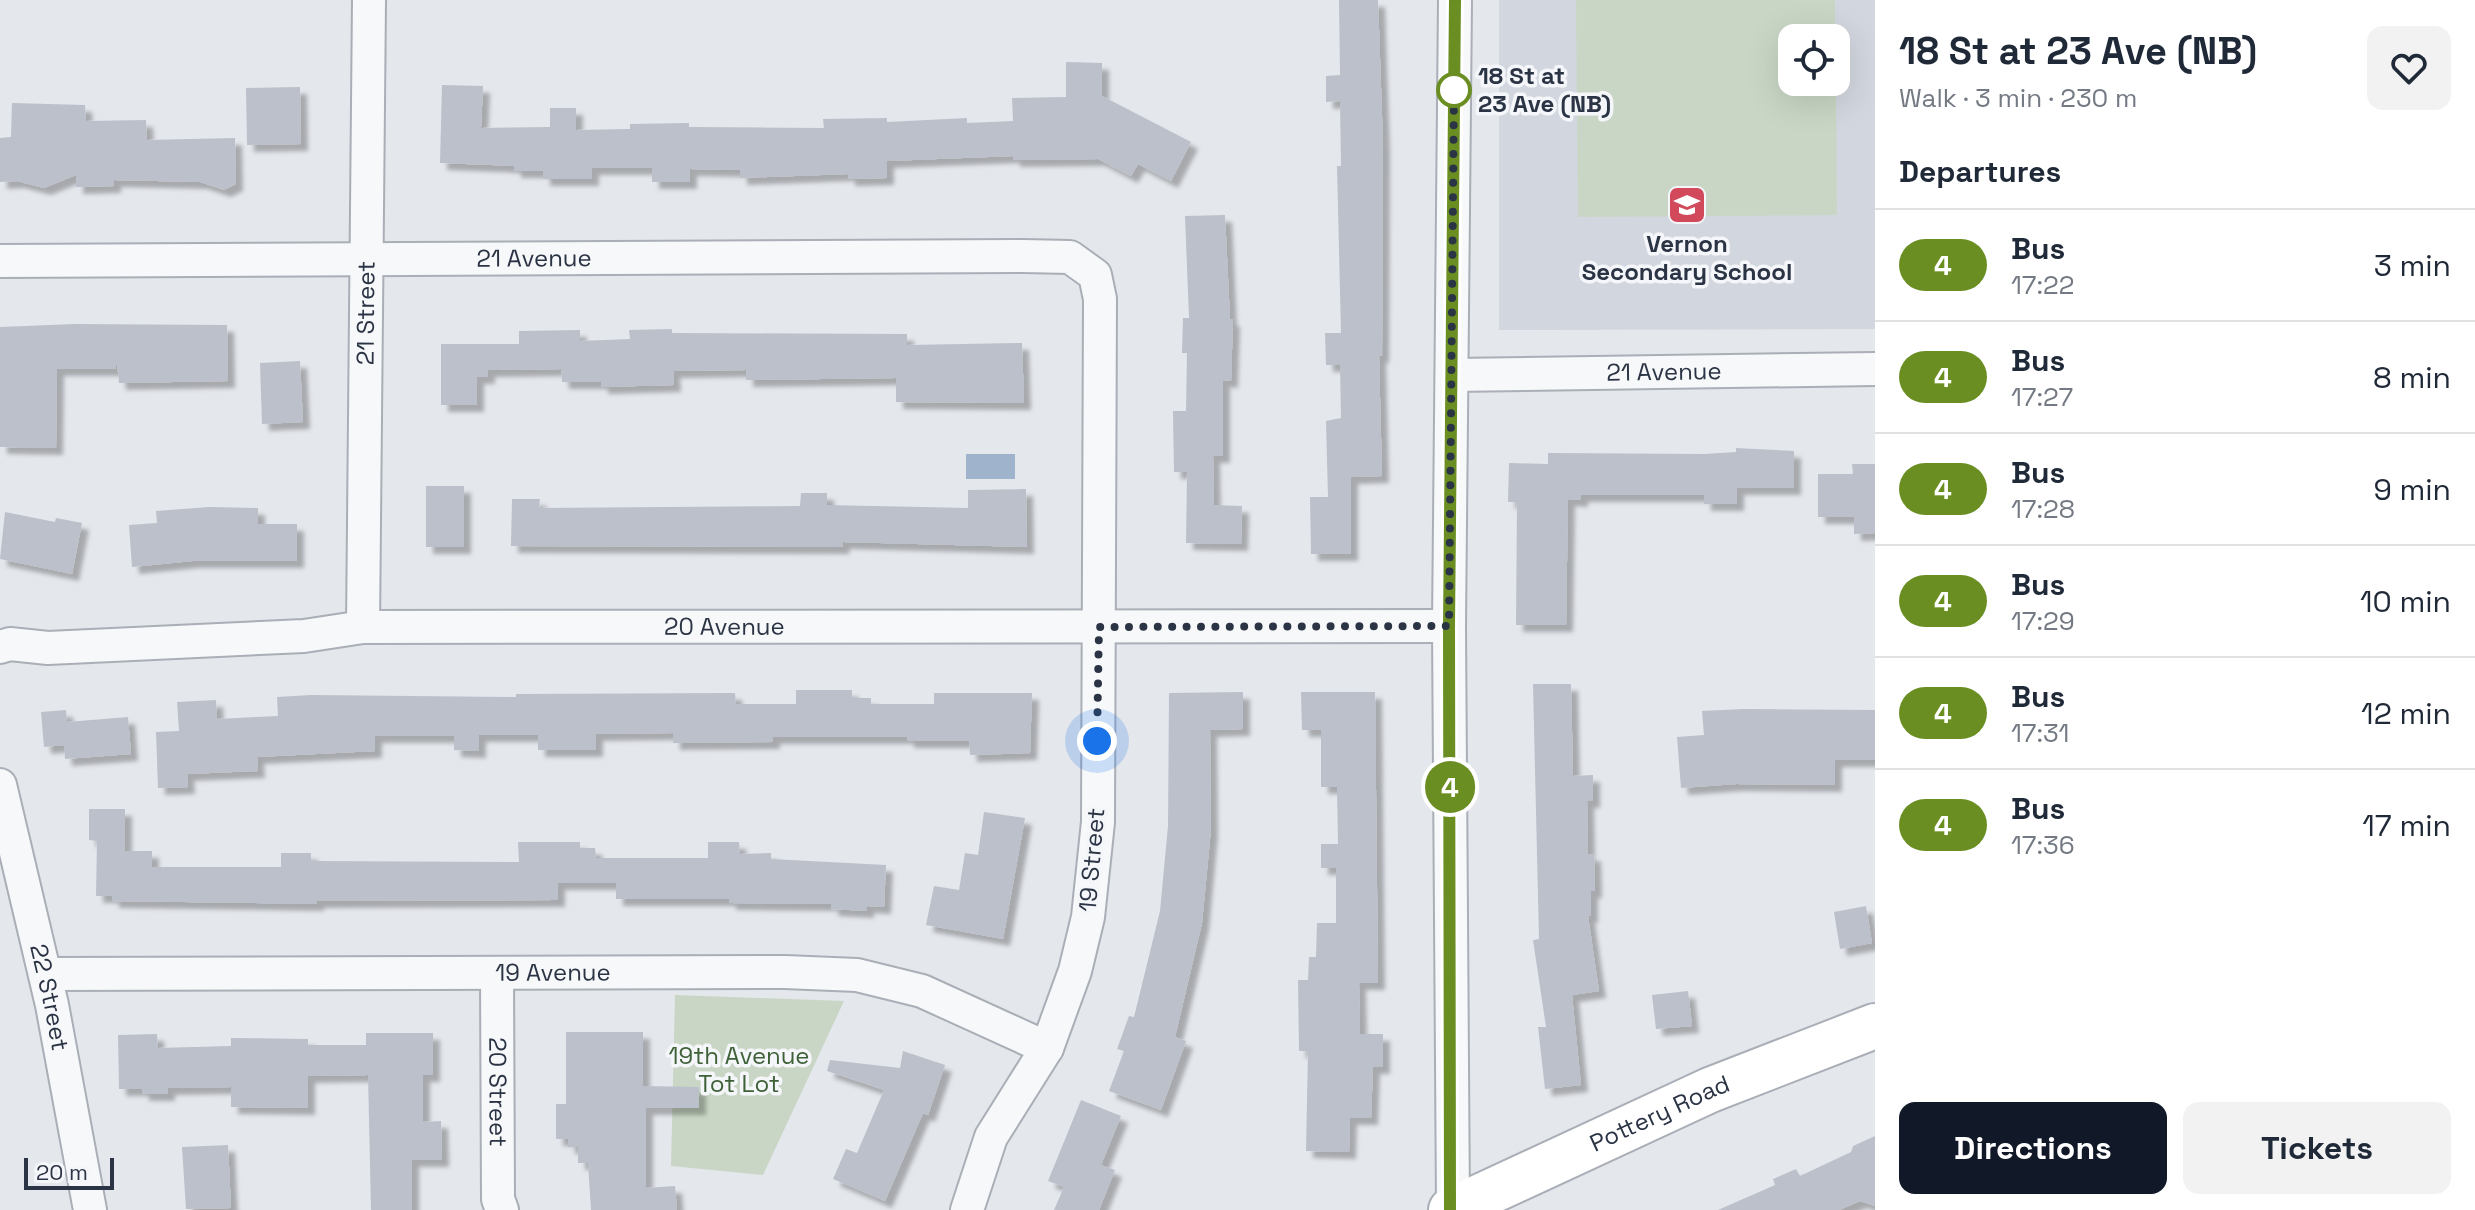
<!DOCTYPE html>
<html lang="en">
<head>
<meta charset="utf-8">
<style>
	:root { --surface:#fff; --page:#f2f2f3; --text:#1f2937; --muted:#747a83; --line:#e0e1e3; --accent:#111827 }
	body { margin:0; font-family:"Space Grotesk",sans-serif; background:var(--page); color:var(--text); height:100vh; display:flex; flex-direction:column; font-size:30px; white-space:nowrap }
	* { box-sizing:border-box; margin:0 }
	p { font-size:26px; color:var(--muted) }
	.icon { flex:none; width:44px; height:44px; fill:none; stroke:currentColor; stroke-width:2; stroke-linecap:round; stroke-linejoin:round }
	.map { position:relative; flex:1; overflow:hidden }
	.drawer { display:flex; flex-direction:column; background:var(--surface); width:600px }
	.drawer>* { flex:none }
	.badge { padding:0 16px; border-radius:26px; font-size:28px; line-height:52px }
	.buttons { position:absolute; left:1778px; top:24px; display:grid; gap:16px }
	.buttons a { display:grid; place-items:center; width:72px; height:72px; border-radius:16px; background:var(--surface); box-shadow:0 8px 32px #0002; font-size:40px }
	.scale { position:absolute; left:24px; bottom:20px; width:90px; box-sizing:border-box; padding-left:8px; border:4px solid #2b3445; border-top:0; font-size:22px; line-height:28px; white-space:nowrap; color:#2b3445; -webkit-text-stroke:6px #f4f6f9; paint-order:stroke }
	.you { position:absolute; width:40px; height:40px; margin:-20px; border:6px solid #fff; border-radius:50%; background:#1a73e8; box-shadow:0 0 0 12px #1a73e833 }
	.map>.badge { position:absolute; translate:-50% -50%; box-shadow:0 0 0 4px #fff }
	h2 { padding:0 24px; font-size:30px; line-height:72px }
	.round { display:grid; place-items:center; flex:none; width:84px; height:84px; border-radius:16px; background:var(--page) }
	.headline { display:flex; align-items:center; justify-content:space-between; height:136px; padding:0 24px }
	h1 { font-size:38px; font-weight:700; line-height:60px }
	.primary-button { display:flex; gap:16px; margin-top:auto; padding:16px 24px }
	.primary-button a { flex:1; height:92px; border-radius:16px; background:var(--accent); color:#fff; font-size:32px; font-weight:700; line-height:92px; text-align:center }
	.primary-button a+a { background:var(--page); color:var(--text) }
	ul { padding:0; list-style:none }
	li { display:flex; align-items:center; gap:24px; height:112px; padding:0 24px; border-top:2px solid var(--line) }
	li div { flex:1 }
	li b { display:block; font-size:30px }
	li em { font-style:normal }
	li .badge { min-width:88px; font-weight:700; text-align:center }
	main { display:flex; flex:1; min-height:0 }
	.map>svg:first-child { display:block }
</style>
</head>
<body>
<main>
<div class="map">
<svg width="1875" height="1210" viewBox="0 0 1875 1210">
	<defs>
		<filter id="shadow"><feDropShadow dx="7" dy="7" stdDeviation="2" flood-color="#0004"/></filter>
	</defs>
	<rect width="100%" height="100%" fill="#e4e7ec"/>
	<!-- built -->
	<path fill="#d2d6de" fill-rule="evenodd" d="M1499 0H1875V329L1499 330ZM1792 38H1836V82H1792Z"/>
	<!-- green -->
	<g fill="#c9d6c5">
		<path d="M1576 0H1835V38H1792V82H1836L1837 215 1578 217Z"/>
		<path d="M675 995 844 1001 763 1175 671 1166Z"/>
	</g>
	<!-- water -->
	<rect fill="#9fb4cc" x="966" y="454" width="49" height="25"/>
	<!-- building -->
	<g fill="#bbc0ca" filter="url(#shadow)">
		<path d="M1339 0H1378L1383 145 1382 356H1379L1382 476 1351 477V554H1311L1310 497H1328L1326 421 1341 418 1340 365H1326L1325 333H1341L1337 166H1341L1340 101 1326 102V76L1340 75Z"/>
		<path d="M1066 62 1102 63V96L1191 142 1171 181 1138 164 1131 176 1098 159 1013 160V156L887 161V178L848 179V174L740 178V170L690 169V182H652V168H592V179H543V171H514V166L440 163 442 85 483 86 481 128 550 127V108H576V130L630 129V124L689 123V127L824 128 823 119 887 118V122L967 118V123L1013 121 1012 98 1066 97Z"/>
		<path d="M300 87 301 144 247 145 246 88Z"/>
		<path d="M12 103 85 105 86 121 146 120 147 140 235 138 236 184 224 190 200 182 114 180V186L76 187V175L44 188 17 181 0 182V138L11 137Z"/>
		<path d="M1225 215 1230 319 1233 320 1231 381 1223 380V456H1213L1214 505 1242 506 1241 544 1186 543 1187 472H1174L1173 411H1186L1187 353H1182L1183 318H1189L1185 216Z"/>
		<path d="M74 324 227 325 228 381 119 383 117 362 115 369H57L56 448 0 447V327Z"/>
		<path d="M672 329V333L907 334V345L1022 343 1024 403 896 402V378L746 380V370L673 371 674 385 601 387V382H562L561 369 488 370V377H477V405H441V344H519V331L580 330V341L630 339 629 330Z"/>
		<path d="M300 361 303 422 262 424 260 363Z"/>
		<path d="M1736 448 1794 451V488H1737V504H1704V495H1581V500L1568 499 1566 625H1516L1517 502H1508L1509 463 1548 464V453L1704 454 1736 452Z"/>
		<path d="M1852 464H1875V533L1854 534V517H1818V474H1853Z"/>
		<rect x="426" y="486" width="38" height="61"/>
		<path d="M1026 489 1027 547 843 542 842 547 511 546 512 499H540L539 508 800 506 801 493H827V505L968 508V490Z"/>
		<path d="M209 507 258 508V524H297V561H192L132 567 129 525 157 523 156 511Z"/>
		<path d="M5 512 55 522 56 518 82 523 72 574 0 559Z"/>
		<path d="M1533 684H1571L1573 776 1593 775V801H1587L1588 855 1594 854 1595 891H1591V916H1588L1599 991 1572 995 1581 1085 1545 1089 1538 1027H1546L1533 940 1539 939Z"/>
		<path d="M796 690H852V698H871V704H934V693H1032L1030 753 970 755 969 741H907V737H773V742L673 743V733L596 734V750H538V735H479V751L454 750V736H375V751L257 757 258 771 187 774 188 787 158 788 156 732 179 731 177 702 216 700 217 719 278 716 277 697 311 695 516 697V694L735 693 736 704H796Z"/>
		<path d="M1243 692V729L1210 730 1211 829 1202 923 1175 1037 1186 1041 1161 1110 1109 1091 1124 1051 1117 1049 1129 1016 1134 1017 1160 911 1168 826 1169 693Z"/>
		<path d="M1301 692H1375L1378 983H1359L1360 1034H1383V1067H1373L1371 1118H1350L1349 1152 1306 1151 1308 1051H1299L1298 980H1308L1309 957H1316L1317 923H1336V868H1321V844H1338L1337 787H1321V730H1302Z"/>
		<path d="M1743 709 1875 710V760H1835V785L1736 784 1681 788 1677 737 1704 735 1702 711Z"/>
		<path d="M66 710 67 722 128 717 131 754 65 759 64 745 44 747 41 712Z"/>
		<path d="M89 809H125V851H152V867H281V853H311V861L519 862 518 842H580V848H595L596 858H708V842H739L740 854 771 853V859L886 865 884 907 867 906V911L831 909 832 904 729 903V899H616V883H558V900L317 901V904L112 901V896H96L97 841 89 840Z"/>
		<path d="M984 812 1025 818 1003 939 926 925 934 886 959 890 965 853 978 855Z"/>
		<path d="M1866 906 1872 943 1840 949 1834 912Z"/>
		<path d="M1688 991 1692 1026 1656 1029 1652 995Z"/>
		<path d="M566 1032H643V1086L699 1087V1108H646V1188L675 1186 677 1210H591L588 1163H578V1147H568V1139H556V1104H566Z"/>
		<path d="M366 1033H433V1075H423V1122L441 1121 442 1160H412V1210H371L368 1075 308 1076V1108L231 1107V1087L168 1088V1094H142V1089H119L118 1035 157 1034 158 1048 231 1046V1038L308 1039V1045H366Z"/>
		<path d="M903 1051 945 1065 928 1115 923 1113 885 1201 833 1179 846 1149 857 1153 884 1090 827 1071 830 1060 900 1068Z"/>
		<path d="M1081 1100 1121 1116 1101 1165 1115 1170 1099 1210H1054L1064 1187 1048 1181Z"/>
		<path d="M1875 1136V1206L1860 1201 1839 1210H1718L1775 1185 1773 1179 1796 1169 1800 1176 1851 1152 1853 1146Z"/>
		<path d="M228 1145 231 1208 186 1209 182 1147Z"/>
	</g>
	<g fill="none" stroke-linecap="round" stroke-linejoin="round">
		<defs>
			<g id="street">
				<path id="s1" d="M0 261 1023 256 1070 257 1095 275 1100 299 1098 822 1088 917 1075 971 1047 1048 991 1137 967 1210"/>
				<path id="s2" d="M1452 375 1875 369"/>
				<path id="s3" d="M363 627 369 0"/>
				<path id="s4" d="M0 647 10 644 48 648 304 636 363 627 1449 626"/>
				<path id="s5" d="M0 785 52 1005 90 1210"/>
				<path id="s6" d="M45 974 785 972 857 975 922 991 1047 1048"/>
				<path id="s7" d="M497 974 498 1199 502 1210"/>
				<path d="M1453 1208 1449 626 1455 0"/>
			</g>
			<g id="secondary">
				<path id="s8" d="M1451 1210 1710 1090 1875 1026"/>
			</g>
		</defs>
		<!-- street casing -->
		<use href="#street" stroke="#a9aeb7" stroke-width="36"/>
		<!-- secondary casing -->
		<use href="#secondary" stroke="#a9aeb7" stroke-width="48"/>
		<!-- street -->
		<use href="#street" stroke="#f7f8fa" stroke-width="32"/>
		<!-- secondary -->
		<use href="#secondary" stroke="#fff" stroke-width="44"/>
	</g>
	<g fill="none" stroke-linecap="round" stroke-linejoin="round">
		<defs>
			<path id="line" d="M1450 1210 1449 626 1455 0"/>
		</defs>
		<!-- line casing -->
		<use href="#line" stroke="#fff" stroke-width="18"/>
		<!-- line -->
		<use href="#line" stroke="#6b8e23" stroke-width="12"/>
		<!-- walk -->
		<path stroke="#2b3445" stroke-width="8" stroke-dasharray="0 14.4" d="M1097 741 1099 627 1449 626 1454 90"/>
	</g>
	<!-- icons -->
	<defs>
		<symbol id="school-square" viewBox="-11 -11 22 22"><rect x="-9" y="-9" width="18" height="18" rx="4" fill="#d1495b" stroke="#f4f6f9"/><path d="M0-5L7-2L0 1L-7-2ZM-4 1L0 2.5L4 1V4Q0 6-4 4Z" fill="#fff"/></symbol>
	</defs>
	<g fill-rule="evenodd">
		<use href="#school-square" x="1665" y="183" width="44" height="44"/>
	</g>
	<!-- markers -->
	<circle fill="#fff" stroke="#6b8e23" stroke-width="4" cx="1454" cy="90" r="16"/>
	<g text-anchor="middle" stroke-width="7" stroke-linejoin="round" paint-order="stroke">
		<!-- stop labels -->
		<g font-size="24" font-weight="bold" fill="#2b3445" stroke="#f4f6f9" text-anchor="start">
			<text x="1478" y="84">18 St at<tspan x="1478" dy="28">23 Ave (NB)</tspan></text>
		</g>
		<!-- poi labels -->
		<g font-size="24" font-weight="bold" fill="#2b3445" stroke="#f4f6f9">
			<text x="1687" y="252">Vernon<tspan x="1687" dy="28">Secondary School</tspan></text>
		</g>
		<!-- street labels -->
		<g font-size="24" fill="#2b3445" stroke="#f4f6f9">
			<text dy="8" stroke="none"><textPath href="#s1" startOffset="534">21 Avenue</textPath></text>
			<text dy="8" stroke="none"><textPath href="#s3" startOffset="314">21 Street</textPath></text>
			<text dy="8" stroke="none"><textPath href="#s2" startOffset="212">21 Avenue</textPath></text>
			<text dy="8" stroke="none"><textPath href="#s4" startOffset="726">20 Avenue</textPath></text>
			<text transform="translate(1092 860) rotate(-85)" y="8">19 Street</text>
			<text dy="8" stroke="none"><textPath href="#s6" startOffset="508">19 Avenue</textPath></text>
			<text dy="8" stroke="none"><textPath href="#s5" startOffset="218">22 Street</textPath></text>
			<text dy="8" stroke="none"><textPath href="#s7" startOffset="118">20 Street</textPath></text>
			<text dy="8" stroke="none"><textPath href="#s8" startOffset="230">Pottery Road</textPath></text>
		</g>
		<!-- park labels -->
		<g font-size="24" fill="#3f6138" stroke="#f4f6f9">
			<text x="739" y="1064">19th Avenue<tspan x="739" dy="28">Tot Lot</tspan></text>
		</g>
	</g>
</svg>
<div class="buttons">
<a><svg class="icon" aria-label="locate" viewBox="0 0 24 24"><circle cx="12" cy="12" r="6"/><path d="M12 2v4M12 18v4M2 12h4M18 12h4"/></svg></a>
</div>
<div class="scale">20 m</div>
<div class="you" style="left:1097px;top:741px"></div>
<b class="badge" style="left:1450px;top:787px;background:#6b8e23;color:#fff">4</b>
</div>
<section class="drawer">
<div class="headline"><div><h1>18 St at 23 Ave (NB)</h1><p>Walk · 3 min · 230 m</p></div><a class="round"><svg class="icon" aria-label="heart" viewBox="0 0 24 24"><path d="M12 20l-8-8c-3-5 5-10 8-4 3-6 11-1 8 4z"/></svg></a></div>
<h2>Departures</h2>
<ul>
<li><span class="badge" style="background:#6b8e23;color:#fff">4</span><div><b>Bus</b><p>17:22</p></div><em>3 min</em></li>
<li><span class="badge" style="background:#6b8e23;color:#fff">4</span><div><b>Bus</b><p>17:27</p></div><em>8 min</em></li>
<li><span class="badge" style="background:#6b8e23;color:#fff">4</span><div><b>Bus</b><p>17:28</p></div><em>9 min</em></li>
<li><span class="badge" style="background:#6b8e23;color:#fff">4</span><div><b>Bus</b><p>17:29</p></div><em>10 min</em></li>
<li><span class="badge" style="background:#6b8e23;color:#fff">4</span><div><b>Bus</b><p>17:31</p></div><em>12 min</em></li>
<li><span class="badge" style="background:#6b8e23;color:#fff">4</span><div><b>Bus</b><p>17:36</p></div><em>17 min</em></li>
</ul>
<div class="primary-button"><a>Directions</a><a>Tickets</a></div>
</section>
</main>
</body>
</html>
